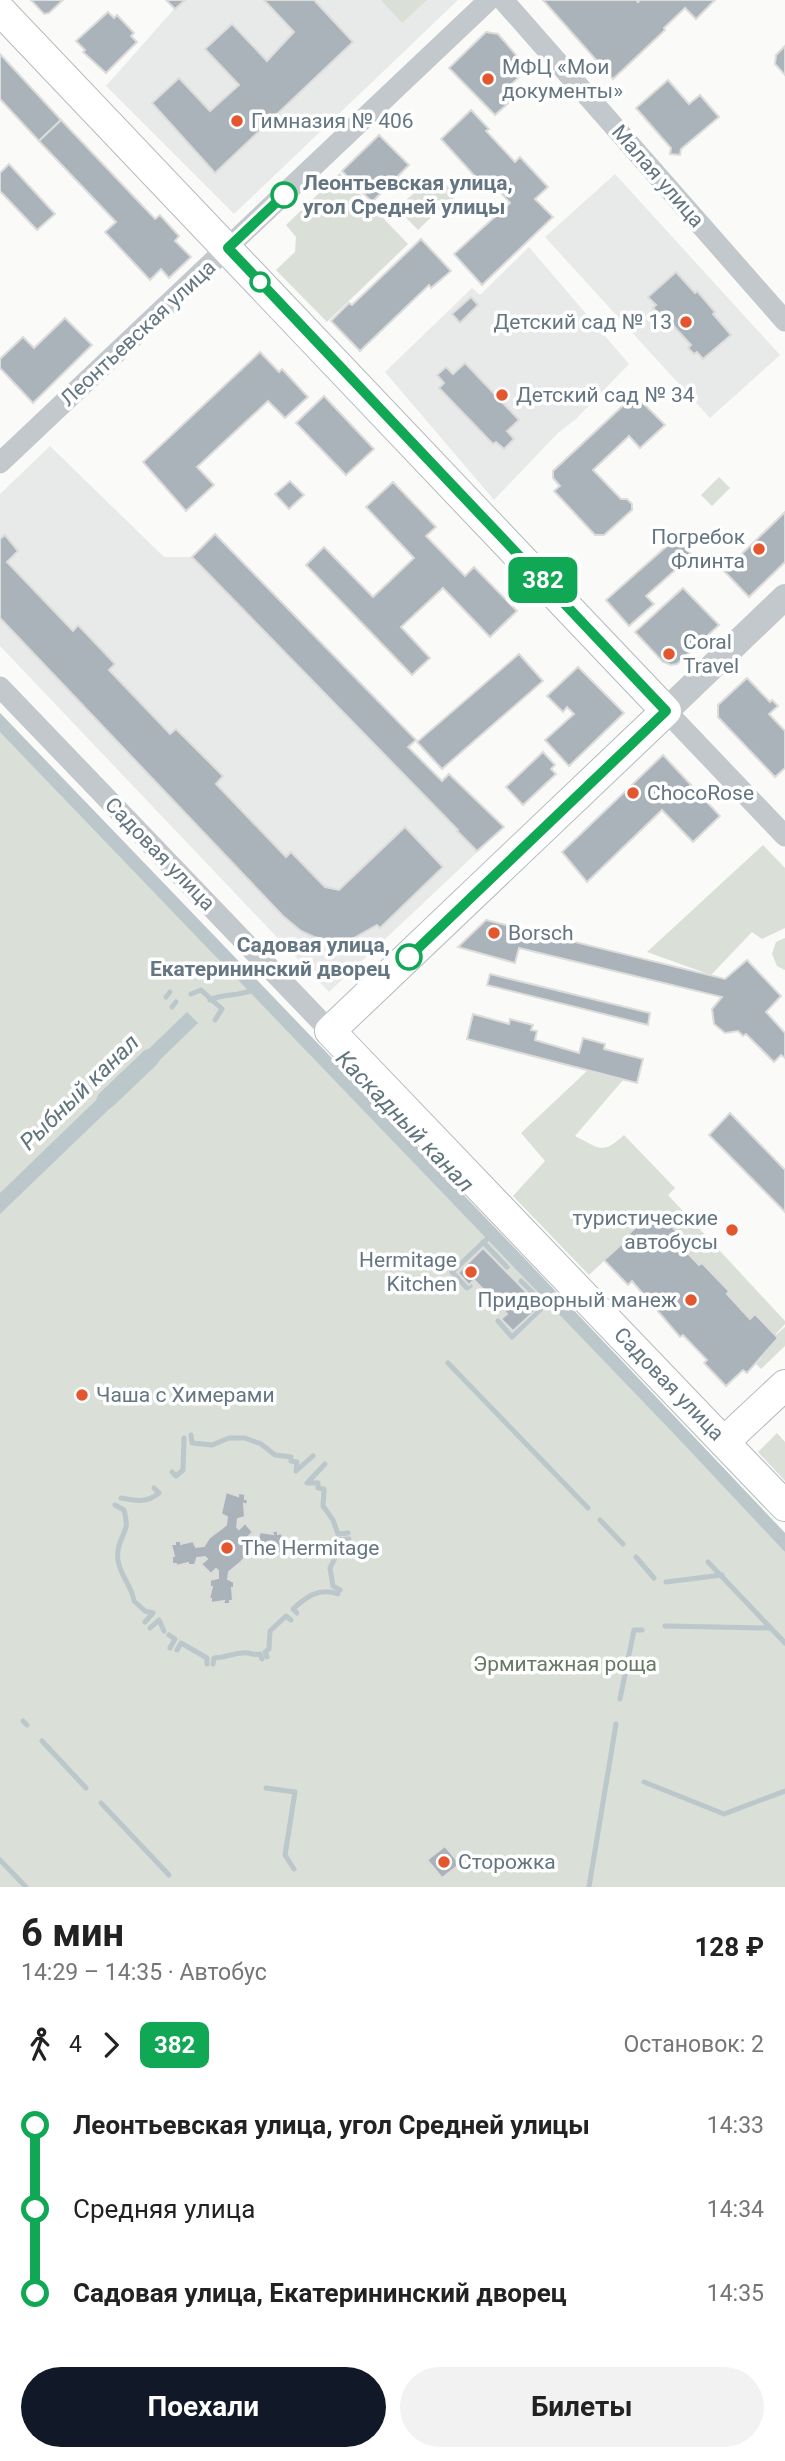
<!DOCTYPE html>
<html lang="ru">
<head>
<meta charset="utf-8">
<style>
	:root { --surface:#fff; --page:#f2f2f2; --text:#222; --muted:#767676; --accent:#111827 }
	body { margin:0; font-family:Roboto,sans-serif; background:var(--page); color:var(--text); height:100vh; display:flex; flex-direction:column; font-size:26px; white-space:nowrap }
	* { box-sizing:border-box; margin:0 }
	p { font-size:23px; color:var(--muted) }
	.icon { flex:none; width:38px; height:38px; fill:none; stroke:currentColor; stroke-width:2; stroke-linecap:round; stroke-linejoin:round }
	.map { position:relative; height:1887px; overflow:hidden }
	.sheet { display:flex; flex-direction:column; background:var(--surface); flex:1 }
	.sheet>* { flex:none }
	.badge { padding:0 14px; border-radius:10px; font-size:24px; line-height:46px }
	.map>.badge { position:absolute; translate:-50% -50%; box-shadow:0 0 0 4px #fff }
	.legs { display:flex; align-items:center; gap:10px; height:77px; padding:0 21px; font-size:23px }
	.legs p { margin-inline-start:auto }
	.overview { display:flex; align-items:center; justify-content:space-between; height:119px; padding:0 21px }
	h1 { font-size:38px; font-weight:700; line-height:52px }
	.button { display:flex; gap:14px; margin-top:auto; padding:14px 21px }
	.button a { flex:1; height:80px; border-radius:42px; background:var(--accent); color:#fff; font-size:28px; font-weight:700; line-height:80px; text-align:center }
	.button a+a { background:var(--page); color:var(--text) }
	ul { padding:0 21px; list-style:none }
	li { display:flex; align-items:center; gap:24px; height:84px; font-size:26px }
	li i { display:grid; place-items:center; width:10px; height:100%; margin:0 9px; background:currentColor }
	li i::after { content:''; width:18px; height:18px; margin:-9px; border:5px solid; border-radius:50%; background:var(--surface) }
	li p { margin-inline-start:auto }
	li:first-child i { background:linear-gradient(#0000 50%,currentColor 0) }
	li:last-child i { background:linear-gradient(currentColor 50%,#0000 0) }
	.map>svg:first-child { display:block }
</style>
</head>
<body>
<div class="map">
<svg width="785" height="1887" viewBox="0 0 785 1887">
	<rect width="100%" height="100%" fill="#fafaf8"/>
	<!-- built -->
	<g fill="#e8e9e9">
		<path d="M182 0H458L234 214 106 86Z"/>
		<path d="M615 174 780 355 710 418 545 237Z"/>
		<path d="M529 247 629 364 576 419 558 433 494 500 385 372 472 288 480 295Z"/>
		<path d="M50 446 164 557H192L215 534 416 740 409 748 442 781 449 774 504 827 329 992 0 646V494Z"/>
	</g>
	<!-- green -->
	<g fill="#dadfd7">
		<path d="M381 0H427L402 23Z"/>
		<path d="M340 173 408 244 327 322 276 270 295 252 296 237 286 225Z"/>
		<path d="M434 178 442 180 454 194 453 199H450L418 230 397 208 429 180Z"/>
		<path d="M719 477 730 488 712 506 701 495Z"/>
		<path d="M0 713 527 1261 785 1533V1887H0Z"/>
		<path d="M763 845 785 868V928L762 939 752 932 711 975 647 952Z"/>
		<path d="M785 938V970L777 966 772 954 776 942Z"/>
		<path d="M587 1071 623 1080 575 1136C600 1148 601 1156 624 1135L675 1188 668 1195 785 1321V1324L775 1335 755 1315 750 1319 727 1294 729 1291 702 1263 699 1265 675 1240 680 1235 635 1227 621 1241 623 1243 589 1275 513 1196 545 1161 521 1133Z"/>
		<path d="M785 1327V1346L761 1369 756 1364 762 1358 760 1356 779 1338 776 1335Z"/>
		<path d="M777 1433 785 1442V1481L758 1452Z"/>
	</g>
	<!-- water -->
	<g fill="#bbc7cb">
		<path d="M0 713 527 1261 785 1533V1552L677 1437 0 732Z"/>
		<path d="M187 1012 198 1023 137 1082 126 1071Z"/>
		<path d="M119 1078 130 1089 0 1214V1193Z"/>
	</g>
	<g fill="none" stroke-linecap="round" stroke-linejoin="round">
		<!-- stream -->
		<g stroke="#bbc7cb" stroke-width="5">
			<path d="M191 994 201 990 222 1009 215 1020"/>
			<path d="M166 997 170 992"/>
			<path d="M210 1000C223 993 237 997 253 990"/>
			<path d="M172 1007 176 1002"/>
			<path d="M483 1242 507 1267"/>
			<path d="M521 1281 545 1305"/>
			<path d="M470 1286 467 1288 452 1272 487 1239"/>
			<path d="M498 1321 512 1337 548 1302"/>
			<path d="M448 1363 588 1508"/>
			<path d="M191 1435 192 1443 212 1445 229 1438H245L261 1444 275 1455 291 1457V1461L297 1462 296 1471 313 1456"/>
			<path d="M325 1464 307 1483H318V1488L324 1489 323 1506 333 1520 338 1534 348 1533"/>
			<path d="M172 1472 176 1476 183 1470 184 1438"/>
			<path d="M121 1498C136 1501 147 1503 159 1493L154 1488"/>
			<path d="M115 1505 124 1510C125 1514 127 1522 126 1527 123 1538 116 1546 118 1560 120 1576 132 1586 134 1601L145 1611 153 1613 145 1622"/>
			<path d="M600 1520 623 1544"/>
			<path d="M636 1557 654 1578"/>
			<path d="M708 1562 785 1643"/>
			<path d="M666 1582 722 1575"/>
			<path d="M340 1590 333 1586 330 1568 335 1558 338 1540 349 1539"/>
			<path d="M297 1613 293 1609C306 1597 319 1587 338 1594"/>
			<path d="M665 1626 770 1628"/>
			<path d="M150 1628 159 1620 164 1631"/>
			<path d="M169 1635 175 1639 170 1648"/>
			<path d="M177 1650 181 1643 207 1658V1664"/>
			<path d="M267 1657 265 1652 269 1649 270 1631 286 1616 291 1620"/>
			<path d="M213 1664 214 1658C224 1658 234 1653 243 1653 251 1652 253 1656 260 1654L262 1659"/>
			<path d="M620 1699 634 1630H642"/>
			<path d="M23 1721 27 1725"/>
			<path d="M42 1741 86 1788"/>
			<path d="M644 1782 724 1814 785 1791"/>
			<path d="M266 1788 295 1792 285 1855 294 1869"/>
			<path d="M101 1803 169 1875"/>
			<path d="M0 1860 26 1887"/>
			<path d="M589 1887 616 1724"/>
		</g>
		<!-- canal -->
		<path stroke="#bbc7cb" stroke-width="19" d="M106 1100 150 1058"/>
	</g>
	<!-- building -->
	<g fill="#aab3b9" stroke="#dcdcda" stroke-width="2">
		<path d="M31 0H63L49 13 44 14Z"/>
		<path d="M166 0H185L175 9Z"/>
		<path d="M264 0H314L353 42 215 173 152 103 179 78 210 111 239 85 205 49 232 24 267 61 294 32Z"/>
		<path d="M543 0H636L638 2 640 0H715L696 19 685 8 664 28 665 30 613 79Z"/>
		<path d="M108 12 114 18 117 15 134 33 131 36 137 42 106 73 83 52 85 50 76 41Z"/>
		<path d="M486 32 498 34 528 69 505 90 513 99 495 115 449 68Z"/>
		<path d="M785 46V75L775 64 776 55Z"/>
		<path d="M0 54 61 120 39 141 0 99Z"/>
		<path d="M668 80 689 104 700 95 719 117 681 149 680 155 670 154 671 148 636 108Z"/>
		<path d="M471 110 489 129 486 131 515 162 520 157 548 187 535 199 553 217 482 285 454 254 510 203 489 179 482 184 441 139Z"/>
		<path d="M61 120 155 219 160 215 179 236 175 241 191 257 169 278 161 269 150 280 105 232 116 222 39 141Z"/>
		<path d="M379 135 409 165 372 202 342 171Z"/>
		<path d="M9 164 55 214 37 230 0 191V173Z"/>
		<path d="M421 239 451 271 431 288 429 285 360 351 331 321 349 303 352 305Z"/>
		<path d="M676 272 695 293 697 291 715 312 713 314 731 335 703 359 697 352 694 354 688 348 691 345 661 312 659 314 653 308 656 305 648 297Z"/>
		<path d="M471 297 478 305 460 323 452 314Z"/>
		<path d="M65 318 92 345 33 403 0 368V359L23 337 34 348Z"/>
		<path d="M260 352 279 372 282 369 308 397 285 418 268 401 197 467 214 485 186 511 143 462Z"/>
		<path d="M465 363 519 420 507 431 514 439 504 449 496 442 493 444 439 388 444 383 437 375 446 367 453 374Z"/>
		<path d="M324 396 374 449 346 475 296 423Z"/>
		<path d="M627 402 629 404 643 403 665 425 640 448 629 436 593 470 621 499H627L632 504V510L604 535H595L554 491 560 486 553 478V471Z"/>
		<path d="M290 481 304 495 289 509 275 494Z"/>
		<path d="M393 482 436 527 426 536 465 576 474 567 517 611 490 637 443 588 401 627 430 658 412 675 306 565 324 547 373 597 414 558 366 507Z"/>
		<path d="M785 512V562L749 597 724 571Z"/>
		<path d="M215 534 416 740 408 747 442 781 449 774 504 827 477 851 457 831 458 830 192 557Z"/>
		<path d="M5 535 18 551 7 562 73 631 78 625 115 664 109 670 170 734 176 729 223 776 216 784 286 857 291 852 325 887 339 890 405 827 443 867 380 928 377 925 352 939 337 941 314 937 301 931 283 916 0 618V539Z"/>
		<path d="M676 538 692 555 646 596 654 604 629 626 606 600Z"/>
		<path d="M683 588 719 625 677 664 671 665 663 662 635 632Z"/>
		<path d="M519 654 543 681 442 769 417 742Z"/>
		<path d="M578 667 624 713 569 766 545 740 574 714 567 707 563 712 547 696Z"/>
		<path d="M747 678 770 702 772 700 778 706 769 714 785 731V768L775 777 718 717V705Z"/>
		<path d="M543 752 555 765 551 769 556 774 523 805 506 787Z"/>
		<path d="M663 755 720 816 693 842 662 810 587 882 562 852Z"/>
		<path d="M486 920 725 979 747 960 781 996 766 1012 785 1033V1058L781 1055 774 1062 746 1034 743 1036 738 1031 725 1033 714 1024 712 1009 722 997 519 948 515 963 458 947Z"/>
		<path d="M490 974 650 1013 648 1025 487 985Z"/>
		<path d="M473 1014 509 1024 510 1019 533 1025 531 1030 537 1031 535 1040 579 1053 583 1038 605 1044 604 1049 643 1059 637 1083 467 1039Z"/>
		<path d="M730 1113 785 1170V1212L709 1135Z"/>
		<path d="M657 1211 680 1235 675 1240 699 1265 702 1263 729 1291 727 1294 750 1319 755 1314 778 1338 747 1373 743 1370 726 1386 704 1363 707 1360 683 1335 680 1337 632 1281 628 1285 604 1260 623 1243 621 1241 636 1227 638 1228Z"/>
		<path d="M483 1248 540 1306 513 1331 501 1319 507 1314 474 1280 469 1285 458 1273Z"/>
		<path d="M226 1492 238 1496V1493L245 1494V1499H248L247 1505 244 1504 245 1517 238 1519 237 1527 239 1529 245 1523 253 1532 248 1537 250 1539H258L260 1532 273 1534 272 1531H278V1534L282 1533 283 1541H280L283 1553 279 1554V1556L267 1554V1556L261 1557 258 1550 251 1551 241 1562 229 1572 228 1579 234 1582V1588H232L233 1601H230V1604H223L224 1601 211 1603V1599H209L212 1587H210V1580L218 1578V1571L216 1569 211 1574 201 1564 207 1559 205 1557 197 1558 195 1565H188V1563L176 1566V1564H172V1556H174L171 1544H175V1541H181V1544L193 1541 196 1547 204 1546 209 1538 226 1525 227 1517 221 1514Z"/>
		<path d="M445 1846 460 1864 442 1878 427 1860Z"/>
	</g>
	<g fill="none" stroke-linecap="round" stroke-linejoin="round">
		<defs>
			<g id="secondary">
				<path d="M0 10 666 711 330 1031 785 1506"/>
				<path d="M724 1442 785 1385"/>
			</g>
		</defs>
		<!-- secondary casing -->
		<use href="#secondary" stroke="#b3babf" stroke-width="32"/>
		<!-- minor -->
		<g stroke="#c3c8cc" stroke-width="21">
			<path d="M503 0 785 321"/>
			<path d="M0 463 489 0"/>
			<path d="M0 687 330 1031"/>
			<path d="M666 711 785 836"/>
		</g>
		<!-- tertiary -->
		<path stroke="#c3c8cc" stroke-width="26" d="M666 711 785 597"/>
		<!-- secondary -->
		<use href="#secondary" stroke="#fff" stroke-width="30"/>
	</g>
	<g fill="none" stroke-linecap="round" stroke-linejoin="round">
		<defs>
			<path id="line-1" d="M284 195 228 248 666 711 409 957"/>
		</defs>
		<!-- line-1 casing -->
		<use href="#line-1" stroke="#fff" stroke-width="16"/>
		<!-- line-1 -->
		<use href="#line-1" stroke="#10a855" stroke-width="10"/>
	</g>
	<!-- markers -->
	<g fill="#e4572e" stroke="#fff" stroke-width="2.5">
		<circle cx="488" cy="79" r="7"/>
		<circle cx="237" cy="121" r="7"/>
		<circle cx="686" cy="322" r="7"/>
		<circle cx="502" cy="395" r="7"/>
		<circle cx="759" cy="549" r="7"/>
		<circle cx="669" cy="654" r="7"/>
		<circle cx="633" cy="793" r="7"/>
		<circle cx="494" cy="933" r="7"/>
		<circle cx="732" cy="1230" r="7"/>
		<circle cx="471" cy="1272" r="7"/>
		<circle cx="691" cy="1300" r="7"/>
		<circle cx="82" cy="1395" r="7"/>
		<circle cx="227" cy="1548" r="7"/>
		<circle cx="444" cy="1862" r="7"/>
	</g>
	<g fill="#fff" stroke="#10a855" stroke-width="3.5">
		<circle cx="284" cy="195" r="12"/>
		<circle cx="260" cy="282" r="9"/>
		<circle cx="409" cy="957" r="12"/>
	</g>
	<g text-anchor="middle" stroke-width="7" stroke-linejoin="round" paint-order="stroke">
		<!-- poi labels -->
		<g font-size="21" fill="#657683" stroke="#fff" text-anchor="start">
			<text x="502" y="74">МФЦ «Мои<tspan x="502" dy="24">документы»</tspan></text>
			<text x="251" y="128">Гимназия № 406</text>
			<text x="672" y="329" text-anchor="end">Детский сад № 13</text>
			<text x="516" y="402">Детский сад № 34</text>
			<text x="745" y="544" text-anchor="end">Погребок<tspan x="745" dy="24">Флинта</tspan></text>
			<text x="683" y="649">Coral<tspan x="683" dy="24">Travel</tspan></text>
			<text x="647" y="800">ChocoRose</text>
			<text x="508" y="940">Borsch</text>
			<text x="718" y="1225" text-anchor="end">туристические<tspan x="718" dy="24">автобусы</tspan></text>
			<text x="457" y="1267" text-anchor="end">Hermitage<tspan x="457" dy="24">Kitchen</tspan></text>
			<text x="677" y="1307" text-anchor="end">Придворный манеж</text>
			<text x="96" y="1402">Чаша с Химерами</text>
			<text x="241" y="1555">The Hermitage</text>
			<text x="458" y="1869">Сторожка</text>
		</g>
		<!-- street labels -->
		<g font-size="21" fill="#657683" stroke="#fff">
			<text transform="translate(658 176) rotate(49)" y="7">Малая улица</text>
			<text transform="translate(138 333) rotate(-43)" y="7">Леонтьевская улица</text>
			<text transform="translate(160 854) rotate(46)" y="7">Садовая улица</text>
			<text transform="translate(669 1384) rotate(46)" y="7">Садовая улица</text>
		</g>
		<!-- stop labels -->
		<g font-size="21" font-weight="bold" fill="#657683" stroke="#fff" text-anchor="start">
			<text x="303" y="190">Леонтьевская улица,<tspan x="303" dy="24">угол Средней улицы</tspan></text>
			<text x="390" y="952" text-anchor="end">Садовая улица,<tspan x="390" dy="24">Екатерининский дворец</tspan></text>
		</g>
		<!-- park labels -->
		<g font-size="21" fill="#687a64" stroke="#fff">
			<text x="565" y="1671">Эрмитажная роща</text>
		</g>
		<!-- water labels -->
		<g font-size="23" font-style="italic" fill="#60757c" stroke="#fff">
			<text transform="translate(79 1092) rotate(-44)" y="8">Рыбный канал</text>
			<text transform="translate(405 1121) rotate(46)" y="8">Каскадный канал</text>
		</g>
	</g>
</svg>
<b class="badge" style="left:543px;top:580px;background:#10a855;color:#fff">382</b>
</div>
<section class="sheet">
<div class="overview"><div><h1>6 мин</h1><p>14:29 – 14:35 · Автобус</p></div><b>128 ₽</b></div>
<div class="legs"><svg class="icon" aria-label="walk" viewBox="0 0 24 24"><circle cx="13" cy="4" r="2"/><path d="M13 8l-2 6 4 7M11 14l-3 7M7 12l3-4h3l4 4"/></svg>4<svg class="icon" aria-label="forward" viewBox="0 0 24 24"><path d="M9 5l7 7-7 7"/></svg><b class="badge" style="background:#10a855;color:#fff">382</b><p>Остановок: 2</p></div>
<ul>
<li><i style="color:#10a855"></i><b>Леонтьевская улица, угол Средней улицы</b><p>14:33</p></li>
<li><i style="color:#10a855"></i><span>Средняя улица</span><p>14:34</p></li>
<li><i style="color:#10a855"></i><b>Садовая улица, Екатерининский дворец</b><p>14:35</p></li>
</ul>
<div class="button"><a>Поехали</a><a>Билеты</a></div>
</section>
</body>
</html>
